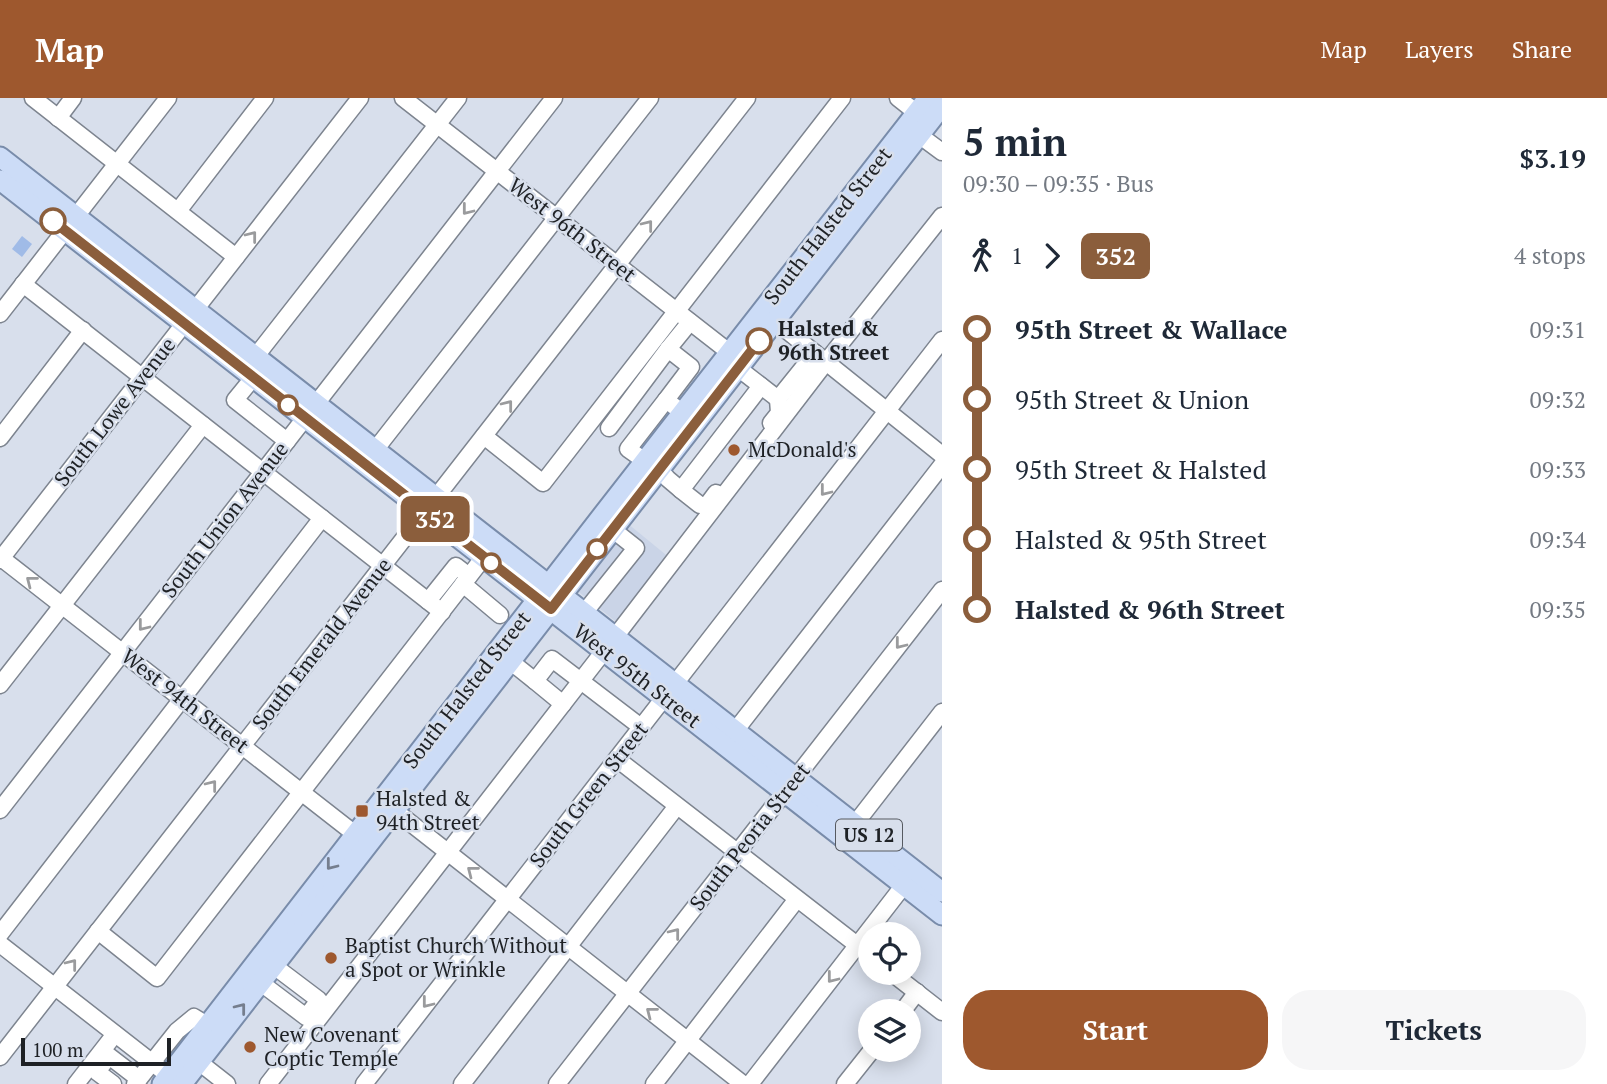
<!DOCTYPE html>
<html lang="en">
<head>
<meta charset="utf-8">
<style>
	:root { --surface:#fff; --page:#f6f6f7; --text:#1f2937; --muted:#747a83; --accent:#9e582e }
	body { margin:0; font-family:"PT Serif",serif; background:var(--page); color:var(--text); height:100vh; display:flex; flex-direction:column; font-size:26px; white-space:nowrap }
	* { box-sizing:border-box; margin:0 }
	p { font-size:23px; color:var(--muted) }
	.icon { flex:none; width:38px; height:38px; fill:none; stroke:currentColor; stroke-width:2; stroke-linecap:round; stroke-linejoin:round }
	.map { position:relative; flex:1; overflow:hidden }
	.side { display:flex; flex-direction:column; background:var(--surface); width:665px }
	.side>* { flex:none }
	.badge { padding:0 14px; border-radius:10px; font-size:24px; line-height:46px }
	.controls { position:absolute; left:858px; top:824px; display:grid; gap:14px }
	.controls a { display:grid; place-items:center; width:63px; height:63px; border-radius:50%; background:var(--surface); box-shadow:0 4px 18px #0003; font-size:35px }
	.scale { position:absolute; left:21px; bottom:18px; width:150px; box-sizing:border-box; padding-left:7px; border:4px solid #1e2125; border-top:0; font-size:19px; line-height:24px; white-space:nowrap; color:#1e2125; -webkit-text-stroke:5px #d8dfec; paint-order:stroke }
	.map>.badge { position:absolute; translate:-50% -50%; box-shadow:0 0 0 4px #fff }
	.legs { display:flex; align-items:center; gap:10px; height:77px; padding:0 21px; font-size:23px }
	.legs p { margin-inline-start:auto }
	.summary { display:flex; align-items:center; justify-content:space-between; height:119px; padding:0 21px }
	h1 { font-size:38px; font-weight:700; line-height:52px }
	.cta { display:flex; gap:14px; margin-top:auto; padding:14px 21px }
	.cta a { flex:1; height:80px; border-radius:28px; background:var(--accent); color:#fff; font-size:28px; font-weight:700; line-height:80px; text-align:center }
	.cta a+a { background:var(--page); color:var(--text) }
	ul { padding:0 21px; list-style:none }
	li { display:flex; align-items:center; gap:24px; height:70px; font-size:26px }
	li i { display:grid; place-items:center; width:10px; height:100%; margin:0 9px; background:currentColor }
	li i::after { content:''; width:18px; height:18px; margin:-9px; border:5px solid; border-radius:50%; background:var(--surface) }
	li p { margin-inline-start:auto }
	li:first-child i { background:linear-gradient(#0000 50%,currentColor 0) }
	li:last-child i { background:linear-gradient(currentColor 50%,#0000 0) }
	header { display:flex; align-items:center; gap:42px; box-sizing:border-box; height:98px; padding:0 35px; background:var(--accent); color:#fff }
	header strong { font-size:33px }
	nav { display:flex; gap:38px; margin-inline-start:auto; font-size:24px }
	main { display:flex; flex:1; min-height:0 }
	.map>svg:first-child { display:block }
</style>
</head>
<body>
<header>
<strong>Map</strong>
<nav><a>Map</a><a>Layers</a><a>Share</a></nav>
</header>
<main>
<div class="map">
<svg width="942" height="986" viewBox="0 0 942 986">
	<rect width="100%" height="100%" fill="#d8dfec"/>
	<!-- built -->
	<path fill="#cad4e7" d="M627 425 671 461 619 526 575 491Z"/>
	<!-- green -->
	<path fill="#a0bbe7" d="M22 138 32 146 22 159 12 151Z"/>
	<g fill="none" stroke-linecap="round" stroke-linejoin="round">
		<defs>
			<g id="minor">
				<path d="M33 0 236 159"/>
				<path d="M403 0 738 261"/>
				<path d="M898 0 917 15"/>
				<path d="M58 20 73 0"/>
				<path d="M919 37 942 54"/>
				<path d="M178 113 265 0"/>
				<path d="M23 186 442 514"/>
				<path d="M0 216 168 0"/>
				<path d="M775 223 942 357"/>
				<path d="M668 251 690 224"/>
				<path d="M256 258 458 0"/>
				<path d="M738 270 778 301 815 255"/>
				<path d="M253 280 235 302 287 343"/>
				<path d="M771 325 779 315 778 301"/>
				<path d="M609 330 668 251 691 269 666 302 683 315"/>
				<path d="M484 338 543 385 842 0"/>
				<path d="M0 340 83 232"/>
				<path d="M375 352 650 0"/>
				<path d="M645 363 628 351 666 302"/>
				<path d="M659 371 668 381 681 392 761 288"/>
				<path d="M681 392 700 407H707L716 395"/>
				<path d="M0 459 355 736 362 746"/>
				<path d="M0 462 360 0"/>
				<path d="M463 486 500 517"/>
				<path d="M428 503 456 468 469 478"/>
				<path d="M584 515 636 450 612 431"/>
				<path d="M615 539 826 264 942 118"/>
				<path d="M510 563 535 583"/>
				<path d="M0 587 203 327"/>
				<path d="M563 606 535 583 552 561 641 629"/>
				<path d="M735 633 942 367"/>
				<path d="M617 661 870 857"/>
				<path d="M0 712 554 0"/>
				<path d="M385 712H394L743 986"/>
				<path d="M855 726 942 614"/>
				<path d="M98 833 157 880 484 459"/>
				<path d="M0 836 322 420"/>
				<path d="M0 846 177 984"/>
				<path d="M892 875 942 914"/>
				<path d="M261 885 306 919 319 902 274 868"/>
				<path d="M902 914 917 894"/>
				<path d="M190 957 227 986"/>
				<path d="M0 959 747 0"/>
				<path d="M76 986 115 936"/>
				<path d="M113 986 97 974 109 958 139 981"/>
				<path d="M135 986 177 933 194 919 207 927"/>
				<path d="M268 986 604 553"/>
				<path d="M364 986 942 242"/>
				<path d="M462 986 677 708"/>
				<path d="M557 986 942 492"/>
				<path d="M654 986 797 801"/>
				<path d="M750 986 904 787"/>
				<path d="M845 986 872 952"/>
			</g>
			<g id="major">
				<path d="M0 59 942 794"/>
				<path d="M0 82 942 817"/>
				<path d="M162 986 598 423 928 0"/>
				<path d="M182 986 942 8"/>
			</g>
		</defs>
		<!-- minor casing -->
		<use href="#minor" stroke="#7d848f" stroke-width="19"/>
		<!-- major casing -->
		<use href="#major" stroke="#798caa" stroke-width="23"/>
		<!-- minor -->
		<use href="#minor" stroke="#fff" stroke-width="16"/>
		<!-- major -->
		<use href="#major" stroke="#ccdcf7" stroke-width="19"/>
	</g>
	<!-- one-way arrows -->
	<defs><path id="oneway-chevron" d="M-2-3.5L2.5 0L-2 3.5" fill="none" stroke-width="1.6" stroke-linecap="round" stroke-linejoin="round" transform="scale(1.75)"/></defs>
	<g stroke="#9a9b9d">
		<use href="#oneway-chevron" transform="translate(467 112) rotate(128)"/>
		<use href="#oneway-chevron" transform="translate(648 127) rotate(-52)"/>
		<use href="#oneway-chevron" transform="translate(252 138) rotate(-52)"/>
		<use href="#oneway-chevron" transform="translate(508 307) rotate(-52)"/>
		<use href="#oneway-chevron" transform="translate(825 393) rotate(128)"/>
		<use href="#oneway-chevron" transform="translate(31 483) rotate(-142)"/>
		<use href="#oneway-chevron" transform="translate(143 528) rotate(128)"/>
		<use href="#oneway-chevron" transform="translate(900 546) rotate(128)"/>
		<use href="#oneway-chevron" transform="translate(212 687) rotate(-52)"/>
		<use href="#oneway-chevron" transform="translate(472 773) rotate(-142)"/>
		<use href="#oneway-chevron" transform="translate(675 835) rotate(-52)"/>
		<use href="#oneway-chevron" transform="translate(72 866) rotate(-52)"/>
		<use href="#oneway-chevron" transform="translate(832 880) rotate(128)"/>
		<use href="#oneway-chevron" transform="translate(427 905) rotate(128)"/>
		<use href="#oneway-chevron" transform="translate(651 914) rotate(-142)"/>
	</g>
	<g stroke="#757e8e">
		<use href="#oneway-chevron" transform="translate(331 767) rotate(128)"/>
		<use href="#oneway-chevron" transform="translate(241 910) rotate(-52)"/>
	</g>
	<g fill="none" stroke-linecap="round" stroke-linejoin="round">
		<defs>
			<path id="line-1" d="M53 123 551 511 759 243"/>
		</defs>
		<!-- line-1 casing -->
		<use href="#line-1" stroke="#fff" stroke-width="16"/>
		<!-- line-1 -->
		<use href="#line-1" stroke="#8b5e3c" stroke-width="10"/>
	</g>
	<!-- markers -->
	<g fill="#fff" stroke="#8b5e3c" stroke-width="3.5">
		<circle cx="53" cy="123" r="12"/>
		<circle cx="759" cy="243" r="12"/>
		<circle cx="288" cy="307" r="9"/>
		<circle cx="597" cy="451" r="9"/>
		<circle cx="491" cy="465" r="9"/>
	</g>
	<g fill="#9e582e" stroke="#d8dfec" stroke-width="2.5">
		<circle cx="734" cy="352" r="7"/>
		<rect x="355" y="706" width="14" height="14" rx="3.5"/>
		<circle cx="331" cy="860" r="7"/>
		<circle cx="250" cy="949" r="7"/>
	</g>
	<g text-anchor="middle" stroke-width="5" stroke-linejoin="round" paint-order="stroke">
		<!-- shield labels -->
		<rect fill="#d8dfec" stroke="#565a61" stroke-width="2" x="836" y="721.5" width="66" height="31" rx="5"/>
		<g font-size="19" font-weight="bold" fill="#1e2125">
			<text x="869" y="744">US 12</text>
		</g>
		<!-- street labels -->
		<g font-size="21" fill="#1e2125" stroke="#d8dfec">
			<text transform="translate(828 128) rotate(-52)" y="7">South Halsted Street</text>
			<text transform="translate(572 132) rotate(38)" y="7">West 96th Street</text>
			<text transform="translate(115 314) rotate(-52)" y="7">South Lowe Avenue</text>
			<text transform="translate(225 422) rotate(-52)" y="7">South Union Avenue</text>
			<text transform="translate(322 546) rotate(-52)" y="7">South Emerald Avenue</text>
			<text transform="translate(637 578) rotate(38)" y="7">West 95th Street</text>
			<text transform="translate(467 592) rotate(-52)" y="7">South Halsted Street</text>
			<text transform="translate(185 603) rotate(38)" y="7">West 94th Street</text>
			<text transform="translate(589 697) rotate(-52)" y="7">South Green Street</text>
			<text transform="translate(750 739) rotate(-52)" y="7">South Peoria Street</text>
		</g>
		<!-- stop labels -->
		<g font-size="21" font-weight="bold" fill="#1e2125" stroke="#d8dfec" text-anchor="start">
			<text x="778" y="238">Halsted &amp;<tspan x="778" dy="24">96th Street</tspan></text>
		</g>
		<!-- poi labels -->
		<g font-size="21" fill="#1e2125" stroke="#d8dfec" text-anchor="start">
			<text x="748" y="359">McDonald's</text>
			<text x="376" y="708">Halsted &amp;<tspan x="376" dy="24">94th Street</tspan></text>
			<text x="345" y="855">Baptist Church Without<tspan x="345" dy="24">a Spot or Wrinkle</tspan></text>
			<text x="264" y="944">New Covenant<tspan x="264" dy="24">Coptic Temple</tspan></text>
		</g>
	</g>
</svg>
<div class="controls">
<a><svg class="icon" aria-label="locate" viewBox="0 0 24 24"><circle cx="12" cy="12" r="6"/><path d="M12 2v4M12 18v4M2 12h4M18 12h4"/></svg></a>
<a><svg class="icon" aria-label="layers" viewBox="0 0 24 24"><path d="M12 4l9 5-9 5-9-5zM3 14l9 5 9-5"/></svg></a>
</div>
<div class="scale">100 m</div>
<b class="badge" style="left:435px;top:421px;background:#8b5e3c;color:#fff">352</b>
</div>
<section class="side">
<div class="summary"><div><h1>5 min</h1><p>09:30 – 09:35 · Bus</p></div><b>$3.19</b></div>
<div class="legs"><svg class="icon" aria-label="walk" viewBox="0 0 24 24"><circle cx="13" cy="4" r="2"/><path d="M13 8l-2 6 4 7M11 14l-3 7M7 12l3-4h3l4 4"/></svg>1<svg class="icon" aria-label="forward" viewBox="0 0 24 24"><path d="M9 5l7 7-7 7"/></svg><b class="badge" style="background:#8b5e3c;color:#fff">352</b><p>4 stops</p></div>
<ul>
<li><i style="color:#8b5e3c"></i><b>95th Street &amp; Wallace</b><p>09:31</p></li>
<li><i style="color:#8b5e3c"></i><span>95th Street &amp; Union</span><p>09:32</p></li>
<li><i style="color:#8b5e3c"></i><span>95th Street &amp; Halsted</span><p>09:33</p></li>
<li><i style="color:#8b5e3c"></i><span>Halsted &amp; 95th Street</span><p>09:34</p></li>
<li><i style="color:#8b5e3c"></i><b>Halsted &amp; 96th Street</b><p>09:35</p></li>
</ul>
<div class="cta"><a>Start</a><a>Tickets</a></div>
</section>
</main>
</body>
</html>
